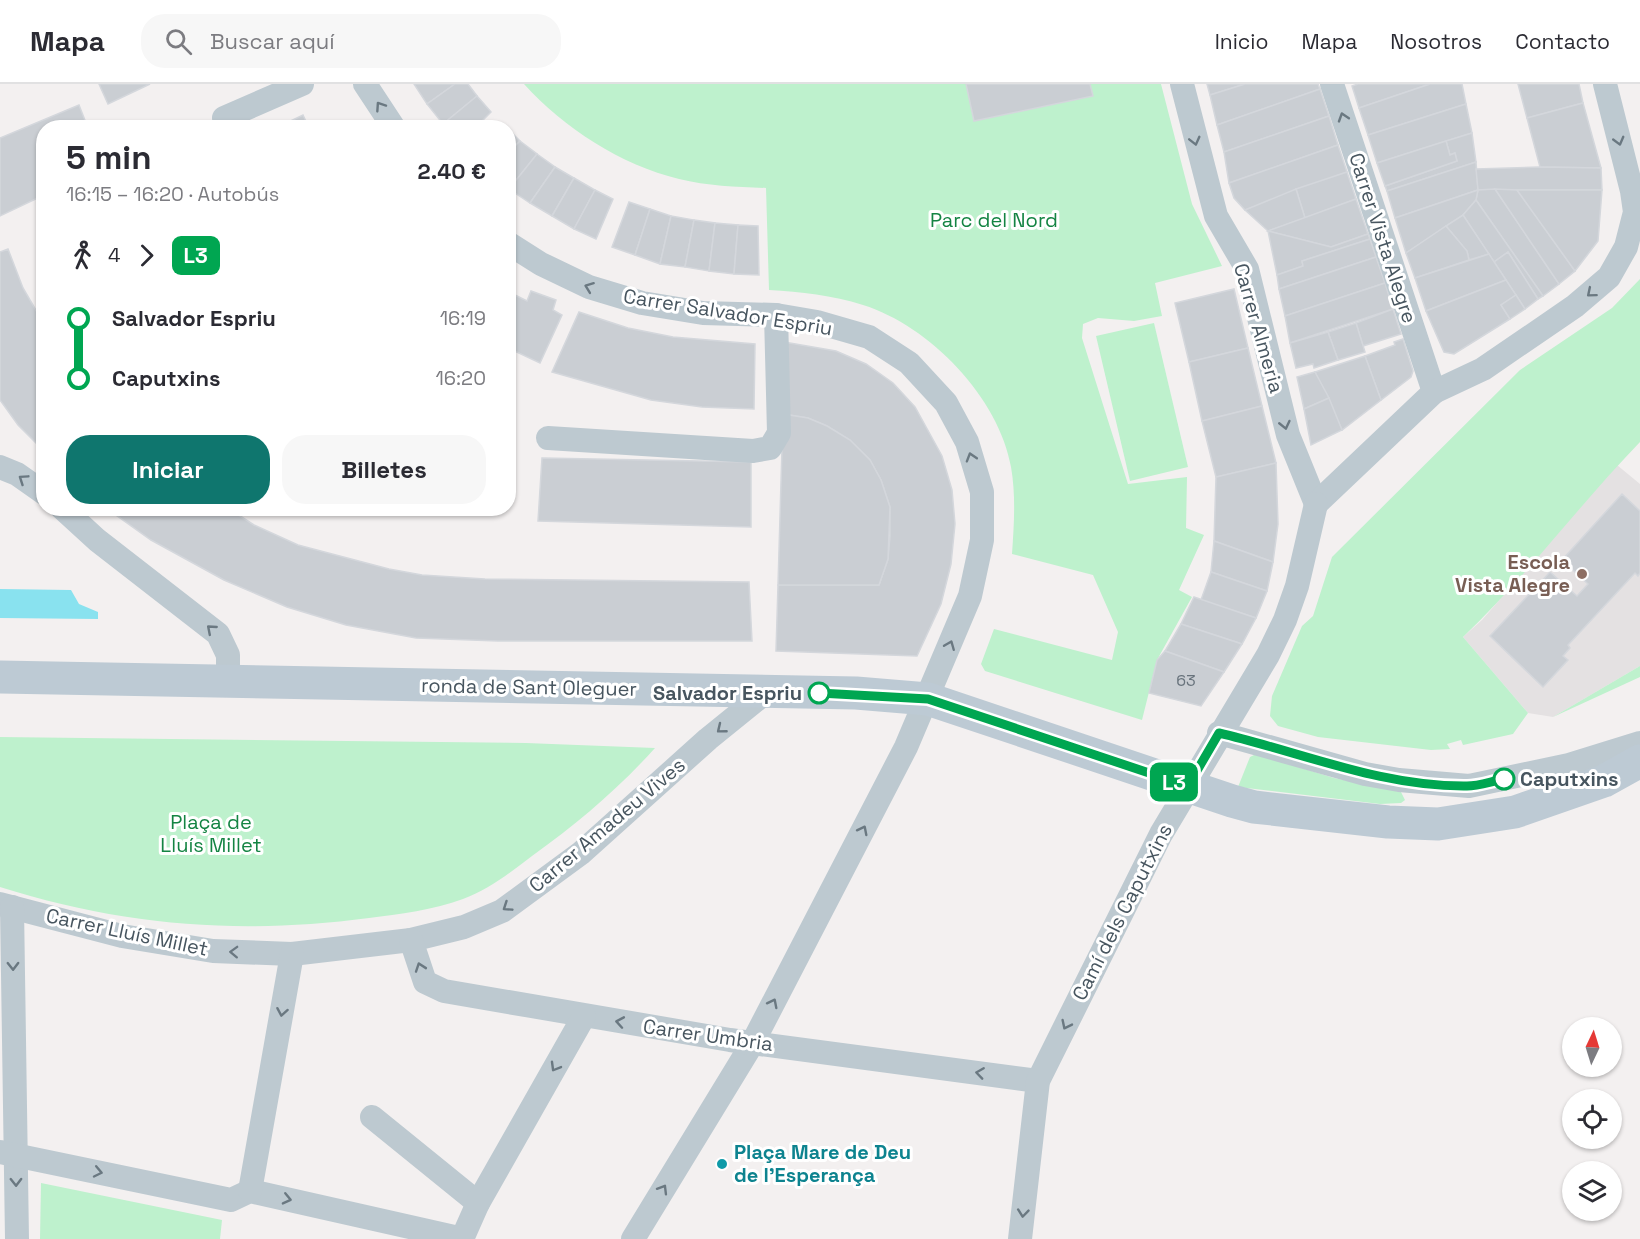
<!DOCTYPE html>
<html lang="es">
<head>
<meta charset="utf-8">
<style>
	:root { --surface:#fff; --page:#f7f7f7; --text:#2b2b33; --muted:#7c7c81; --line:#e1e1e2; --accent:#0f766e }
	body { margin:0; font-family:"Space Grotesk",sans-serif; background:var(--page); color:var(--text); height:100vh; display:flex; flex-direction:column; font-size:22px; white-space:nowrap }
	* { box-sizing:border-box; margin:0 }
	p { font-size:20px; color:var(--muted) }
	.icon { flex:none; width:33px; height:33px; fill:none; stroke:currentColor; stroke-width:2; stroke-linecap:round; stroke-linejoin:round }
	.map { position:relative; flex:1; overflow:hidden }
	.drawer { position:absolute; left:36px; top:36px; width:480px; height:396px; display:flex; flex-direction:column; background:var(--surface); border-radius:24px; box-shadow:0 2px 4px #0004 }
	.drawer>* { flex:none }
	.badge { padding:0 12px; border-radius:9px; font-size:21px; line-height:39px }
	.needle { width:39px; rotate:4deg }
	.tools { position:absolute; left:1562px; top:933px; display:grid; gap:12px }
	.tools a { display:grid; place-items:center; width:60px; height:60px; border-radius:50%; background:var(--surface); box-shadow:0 2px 4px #0004; font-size:30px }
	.map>.badge { position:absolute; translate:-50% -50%; box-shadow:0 0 0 3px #fff }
	.legs { display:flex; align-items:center; gap:9px; height:66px; padding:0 30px; font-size:20px }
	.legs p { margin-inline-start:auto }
	.summary { display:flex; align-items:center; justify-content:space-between; height:102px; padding:0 30px }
	h1 { font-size:33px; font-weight:700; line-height:45px }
	.action { display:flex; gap:12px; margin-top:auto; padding:12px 30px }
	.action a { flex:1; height:69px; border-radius:24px; background:var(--accent); color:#fff; font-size:24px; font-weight:700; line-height:69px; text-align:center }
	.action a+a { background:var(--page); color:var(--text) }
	ul { padding:0 30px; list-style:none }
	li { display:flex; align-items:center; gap:21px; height:60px; font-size:22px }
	li i { display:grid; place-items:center; width:9px; height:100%; margin:0 8px; background:currentColor }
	li i::after { content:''; width:15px; height:15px; margin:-8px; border:4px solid; border-radius:50%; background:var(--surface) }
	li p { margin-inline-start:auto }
	li:first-child i { background:linear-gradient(#0000 50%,currentColor 0) }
	li:last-child i { background:linear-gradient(currentColor 50%,#0000 0) }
	header { display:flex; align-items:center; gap:36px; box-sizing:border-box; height:84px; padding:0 30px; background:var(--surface); border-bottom:2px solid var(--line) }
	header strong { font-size:28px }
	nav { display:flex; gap:33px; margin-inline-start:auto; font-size:21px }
	.search { width:420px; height:54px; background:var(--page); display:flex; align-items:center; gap:15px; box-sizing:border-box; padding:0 21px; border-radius:24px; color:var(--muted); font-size:22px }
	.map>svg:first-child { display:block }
</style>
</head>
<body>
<header>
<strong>Mapa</strong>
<div class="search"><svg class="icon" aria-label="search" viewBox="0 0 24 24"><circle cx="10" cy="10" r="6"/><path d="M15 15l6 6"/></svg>Buscar aquí</div>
<nav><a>Inicio</a><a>Mapa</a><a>Nosotros</a><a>Contacto</a></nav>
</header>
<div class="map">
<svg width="1640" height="1155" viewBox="0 0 1640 1155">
	<rect width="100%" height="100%" fill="#f3f0f0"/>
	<!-- education -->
	<path fill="#e4e1e2" d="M1617 381 1640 400V582L1553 633 1528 629 1463 553 1482 536Z"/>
	<!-- green -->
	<g fill="#bef1cd">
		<path d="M524 0H1161L1192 120 1222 182 1155 199 1162 232 1134 237 1098 234 1083 240 1082 254 1128 400 1187 393 1186 444 1204 451 1179 506 1192 513 1157 576 1142 636 985 587 981 580 994 545 1112 576 1118 548 1093 491 1012 470C1014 441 1016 412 1011 383 999 314 930 242 863 221 832 211 801 208 769 206L766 104C737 103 708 102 679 95 621 81 564 44 524 0Z"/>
		<path d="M1640 195V358C1579 421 1527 492 1463 553L1528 629 1513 650 1463 661 1461 656 1447 660 1450 665 1431 666 1318 653 1278 642 1270 632 1272 612 1302 542 1313 532 1332 473 1520 286 1612 224Z"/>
		<path d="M1154 239 1188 383 1130 397 1096 252Z"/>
		<path d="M1640 582V593L1553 633Z"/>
		<path d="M0 653 526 659 655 664C616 707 579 738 532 772 511 788 488 806 463 815 434 826 399 830 369 834 241 851 123 842 0 803Z"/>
		<path d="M1256 670 1334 694 1401 708 1405 716 1401 719 1380 720 1238 703 1250 673Z"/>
		<path d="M41 1099 222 1136 220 1155H40Z"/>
	</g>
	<!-- water -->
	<path fill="#89e2ef" d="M0 505 71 506 79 520 98 528V535L0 534Z"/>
	<!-- building -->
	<g fill="#caced3" stroke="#d4d7dc" stroke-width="1.5">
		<path d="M99 0H150L108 20Z"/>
		<path d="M414 0H455L427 20Z"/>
		<path d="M455 0H468L477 12 443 40 427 20Z"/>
		<path d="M966 0H1090L1093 12 974 37Z"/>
		<path d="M1207 0H1245L1210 11Z"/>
		<path d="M1245 0H1318L1320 5 1217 41 1210 11Z"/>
		<path d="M1358 0H1430L1359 24 1352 2Z"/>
		<path d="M1430 0H1462L1466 20 1368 51 1359 24Z"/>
		<path d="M1518 0H1579L1583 19 1527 34Z"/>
		<path d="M1320 5 1329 32 1224 68 1217 41Z"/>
		<path d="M477 12 491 28 475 44H446L443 40Z"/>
		<path d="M1583 19 1601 84 1540 83 1527 34Z"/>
		<path d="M1466 20 1472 49 1377 79 1368 51Z"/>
		<path d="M79 21 88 44H44V111L0 132V54Z"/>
		<path d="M303 31 309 44H276Z"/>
		<path d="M1329 32 1338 61 1229 99 1224 68Z"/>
		<path d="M508 45 520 57 508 69Z"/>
		<path d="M1472 49 1476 78 1387 107 1385 102 1457 77 1455 69 1450 71 1446 57Z"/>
		<path d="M520 57 537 70 509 105 508 69Z"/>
		<path d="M1446 57 1450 71 1455 69 1457 77 1385 102 1377 79Z"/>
		<path d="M1338 61 1347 88 1245 126 1234 114 1229 99Z"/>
		<path d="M537 70 555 83 530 119 509 105Z"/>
		<path d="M1476 78 1478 106 1395 134 1387 107Z"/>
		<path d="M555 83 574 94 552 132 530 119Z"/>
		<path d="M1540 83 1601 84 1602 106H1478L1476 85Z"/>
		<path d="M1347 88 1356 115 1305 134 1296 105Z"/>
		<path d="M574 94 595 106 574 145 552 132Z"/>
		<path d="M1296 105 1305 134 1268 147 1245 126Z"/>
		<path d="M1495 105 1559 200 1543 212 1476 116 1478 106Z"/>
		<path d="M1495 105 1517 106 1575 187 1559 200Z"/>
		<path d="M595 106 613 115 596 155 574 145Z"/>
		<path d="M1478 106 1476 116 1463 131 1406 169 1395 134Z"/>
		<path d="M1517 106H1602L1598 157 1575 187Z"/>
		<path d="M1356 115 1368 150 1331 163 1268 147Z"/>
		<path d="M1476 116 1543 212 1538 215 1508 168 1494 178 1463 131Z"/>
		<path d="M629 118 650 125 635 171 612 163Z"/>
		<path d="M650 125 671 132 660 180 635 171Z"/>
		<path d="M1463 131 1489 170 1469 176 1467 167 1446 142Z"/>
		<path d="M671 132 694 136 685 183 660 180Z"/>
		<path d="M694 136 715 139 709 187 685 183Z"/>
		<path d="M715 139 738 141 734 190 709 187Z"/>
		<path d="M738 141 758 142 759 191 734 190Z"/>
		<path d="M1446 142 1467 167 1469 176 1415 194 1406 169Z"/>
		<path d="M1268 147 1331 163 1368 150 1370 155 1302 177 1303 182 1277 191Z"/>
		<path d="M1370 155 1376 173 1279 205 1277 191 1303 182 1302 177Z"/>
		<path d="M8 165 23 204 44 240V367L18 341 0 316V168Z"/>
		<path d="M1508 168 1538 215 1525 225 1494 178Z"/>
		<path d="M1489 170 1506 196 1426 227 1415 194Z"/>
		<path d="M1376 173 1385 199 1285 232 1279 205Z"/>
		<path d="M508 193 515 197 511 209 527 217 531 207 556 216 553 226 562 231 540 279 508 264Z"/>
		<path d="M1506 196 1516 211 1501 221 1510 235 1454 270 1444 268 1426 227Z"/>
		<path d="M1385 199 1393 225 1290 259 1285 232Z"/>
		<path d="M1234 205 1248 264 1189 278 1175 219Z"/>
		<path d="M1516 211 1525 225 1510 235 1501 221Z"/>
		<path d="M1393 225 1401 250 1363 262 1356 239Z"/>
		<path d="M579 228 628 244 673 253 755 260 754 325 702 323 651 316 552 288Z"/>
		<path d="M1356 239 1365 268 1338 276 1328 248Z"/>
		<path d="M1328 248 1338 276 1314 284 1313 280 1296 284 1290 259Z"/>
		<path d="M1403 255 1413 287 1411 293 1381 316 1365 272 1395 261 1394 258Z"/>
		<path d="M784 258 836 267 866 280 893 299 915 323 942 372 952 406 955 440 951 480 941 520 917 572 776 567 778 501H879L888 475 890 452V423L881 396 870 376 850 356 827 342 808 334 783 330Z"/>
		<path d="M1248 264 1262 322 1202 337 1189 278Z"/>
		<path d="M1365 272 1381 316 1342 346 1315 288Z"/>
		<path d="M1315 288 1329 314 1304 325 1297 293Z"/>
		<path d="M1329 314 1342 346 1311 361 1304 325Z"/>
		<path d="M1262 322 1276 379 1216 393 1202 337Z"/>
		<path d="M783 330 808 334 827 342 850 356 870 376 881 396 890 423 888 475 879 501H778Z"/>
		<path d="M542 374 751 378V443L538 437Z"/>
		<path d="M1276 379 1278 440 1273 478 1214 457 1216 393Z"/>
		<path d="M1622 410 1640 427V489L1638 492 1635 489 1568 561 1570 564 1563 572 1568 576 1543 603 1490 552 1550 488 1577 512 1588 500 1562 476Z"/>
		<path d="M106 424H228L254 441 298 461 389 485 422 491 485 495 749 498 752 557H498L416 554 346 541 287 523 224 496 151 456Z"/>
		<path d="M1214 457 1273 478 1267 507 1211 488Z"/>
		<path d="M1211 488 1267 507 1256 534 1201 516Z"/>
		<path d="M1194 513 1256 534 1242 560 1181 540Z"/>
		<path d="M1181 540 1242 560 1224 588 1165 567Z"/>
		<path d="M1165 567 1224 588 1201 622 1149 609 1157 576Z"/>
	</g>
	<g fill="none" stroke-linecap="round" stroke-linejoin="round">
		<!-- street -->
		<g stroke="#bdc9d0" stroke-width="24">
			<path d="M365 0 394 44"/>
			<path d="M1182 0 1216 132 1247 185 1288 351 1316 420"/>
			<path d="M1332 0 1434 308"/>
			<path d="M224 34 302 0"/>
			<path d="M508 159 541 180 589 203 642 219 703 229 776 231 817 238 869 253 909 279 946 319 967 358 982 408V456L970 512 906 663 752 960 633 1155"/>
			<path d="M548 354 753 367 770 364 779 349 776 231"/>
			<path d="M0 383 17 390 44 409"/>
			<path d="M1316 420 1434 308 1483 285 1575 222 1609 193 1626 163 1635 128 1632 107 1605 0"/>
			<path d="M62 424 97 456 218 550 228 571V597"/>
			<path d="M1219 649 1365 690 1399 696 1469 702 1569 681 1640 659"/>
			<path d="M0 820 122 852 213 867 292 870 411 856 464 843 502 827 581 769 708 655 766 608"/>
			<path d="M12 823 17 1155"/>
			<path d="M411 856 425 898 444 907 730 956 1038 997"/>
			<path d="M372 1033 478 1119"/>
			<path d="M0 1068 231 1116 250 1107 463 1155"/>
			<path d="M250 1107 292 870"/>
			<path d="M462 1155 478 1119 584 932"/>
			<path d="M1020 1155 1038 997 1161 750 1268 571 1285 536 1297 502 1316 420"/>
		</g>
		<!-- secondary -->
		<path stroke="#bdcad4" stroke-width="33" d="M0 593 856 609 928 615 1232 717 1254 723 1388 738 1438 740 1515 728 1604 697 1640 677"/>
	</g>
	<!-- one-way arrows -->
	<defs><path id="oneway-chevron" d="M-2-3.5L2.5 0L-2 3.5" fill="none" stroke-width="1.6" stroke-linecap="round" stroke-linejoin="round" transform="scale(1.5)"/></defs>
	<g stroke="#6a7881">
		<use href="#oneway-chevron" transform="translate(380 22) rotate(-124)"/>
		<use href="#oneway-chevron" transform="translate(1343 33) rotate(-108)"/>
		<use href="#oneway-chevron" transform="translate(1195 57) rotate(76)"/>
		<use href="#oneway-chevron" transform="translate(1619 57) rotate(75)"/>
		<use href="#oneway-chevron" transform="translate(589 203) rotate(-159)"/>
		<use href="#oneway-chevron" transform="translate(1591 209) rotate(140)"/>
		<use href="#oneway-chevron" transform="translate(1285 341) rotate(77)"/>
		<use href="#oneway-chevron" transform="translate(971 373) rotate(-107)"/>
		<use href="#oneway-chevron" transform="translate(23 395) rotate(-146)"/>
		<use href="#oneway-chevron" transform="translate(211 545) rotate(-139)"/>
		<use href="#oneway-chevron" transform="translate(950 561) rotate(-68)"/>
		<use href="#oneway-chevron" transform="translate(721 645) rotate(141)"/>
		<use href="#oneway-chevron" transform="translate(863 746) rotate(-63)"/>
		<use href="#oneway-chevron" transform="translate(507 823) rotate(146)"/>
		<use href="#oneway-chevron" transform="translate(234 868) rotate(-178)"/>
		<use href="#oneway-chevron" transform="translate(13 882) rotate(89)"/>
		<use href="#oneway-chevron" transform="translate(420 883) rotate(-109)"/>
		<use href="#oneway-chevron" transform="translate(773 919) rotate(-63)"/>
		<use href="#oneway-chevron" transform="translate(282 928) rotate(100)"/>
		<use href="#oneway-chevron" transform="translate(620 938) rotate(-170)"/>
		<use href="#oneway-chevron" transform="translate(1066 941) rotate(116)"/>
		<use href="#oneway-chevron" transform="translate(555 983) rotate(120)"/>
		<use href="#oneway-chevron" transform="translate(980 989) rotate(-172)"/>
		<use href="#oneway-chevron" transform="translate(98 1088) rotate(12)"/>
		<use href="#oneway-chevron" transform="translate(16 1098) rotate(89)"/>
		<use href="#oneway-chevron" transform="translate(663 1105) rotate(-59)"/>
		<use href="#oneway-chevron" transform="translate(287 1115) rotate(13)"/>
		<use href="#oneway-chevron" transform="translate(1023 1129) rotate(96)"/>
	</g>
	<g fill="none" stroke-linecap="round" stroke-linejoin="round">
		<defs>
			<path id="line-1" d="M819 609 928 615 1188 702 1219 649C1301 668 1381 703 1467 702 1479 702 1492 697 1504 695"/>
		</defs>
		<!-- line-1 casing -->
		<use href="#line-1" stroke="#fff" stroke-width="14"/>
		<!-- line-1 -->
		<use href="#line-1" stroke="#00a651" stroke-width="9"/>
	</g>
	<!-- markers -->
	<circle fill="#8d6e63" stroke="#fff" stroke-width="2" cx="1582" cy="490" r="6"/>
	<g fill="#fff" stroke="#00a651" stroke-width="3">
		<circle cx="819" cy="609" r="10"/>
		<circle cx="1504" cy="695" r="10"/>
	</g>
	<circle fill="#0f9aa8" stroke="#fff" stroke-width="2" cx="722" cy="1080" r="6"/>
	<g text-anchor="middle" stroke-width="6" stroke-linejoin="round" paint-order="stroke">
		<!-- number labels -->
		<g font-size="16" fill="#68737c">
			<text x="1186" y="602">63</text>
		</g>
		<!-- park labels -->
		<g font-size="20" fill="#148443" stroke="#fff">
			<text x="994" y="143">Parc del Nord</text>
			<text x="211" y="745">Plaça de<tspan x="211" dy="23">Lluís Millet</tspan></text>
		</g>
		<!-- street labels -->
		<g font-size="20" fill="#47555f" stroke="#fff">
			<text transform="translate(1383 154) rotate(72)" y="7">Carrer Vista Alegre</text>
			<text transform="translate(728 228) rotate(9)" y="7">Carrer Salvador Espriu</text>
			<text transform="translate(1259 244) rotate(74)" y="7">Carrer Almeria</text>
			<text transform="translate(529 603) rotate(1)" y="7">ronda de Sant Oleguer</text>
			<text transform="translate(607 741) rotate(-40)" y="7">Carrer Amadeu Vives</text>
			<text transform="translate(1122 828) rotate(-63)" y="7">Camí dels Caputxins</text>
			<text transform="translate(127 848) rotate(12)" y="7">Carrer Lluís Millet</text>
			<text transform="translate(708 951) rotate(8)" y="7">Carrer Umbria</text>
		</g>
		<!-- education labels -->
		<g font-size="20" font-weight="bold" fill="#785e54" stroke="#fff" text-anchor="end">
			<text x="1570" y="485">Escola<tspan x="1570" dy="23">Vista Alegre</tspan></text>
		</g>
		<!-- stop labels -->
		<g font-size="20" font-weight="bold" fill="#47555f" stroke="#fff" text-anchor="end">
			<text x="802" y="616">Salvador Espriu</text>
			<text x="1520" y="702" text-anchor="start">Caputxins</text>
		</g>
		<!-- culture labels -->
		<g font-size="20" font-weight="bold" fill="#0d838f" stroke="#fff" text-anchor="start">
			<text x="734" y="1075">Plaça Mare de Deu<tspan x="734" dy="23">de l'Esperança</tspan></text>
		</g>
	</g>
</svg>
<div class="tools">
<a><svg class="needle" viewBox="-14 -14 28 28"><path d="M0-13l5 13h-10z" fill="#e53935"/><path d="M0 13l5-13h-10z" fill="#7c7c81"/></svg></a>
<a><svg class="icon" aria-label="locate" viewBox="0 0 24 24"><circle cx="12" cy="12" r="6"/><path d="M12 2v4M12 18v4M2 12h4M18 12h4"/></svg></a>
<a><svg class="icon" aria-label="layers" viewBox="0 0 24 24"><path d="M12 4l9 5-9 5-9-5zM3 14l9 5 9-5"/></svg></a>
</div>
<b class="badge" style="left:1174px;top:698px;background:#00a651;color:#fff">L3</b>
<section class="drawer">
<div class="summary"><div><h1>5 min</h1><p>16:15 – 16:20 · Autobús</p></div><b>2.40 €</b></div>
<div class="legs"><svg class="icon" aria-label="walk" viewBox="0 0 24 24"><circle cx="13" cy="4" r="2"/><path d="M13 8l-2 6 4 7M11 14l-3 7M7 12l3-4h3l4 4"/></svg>4<svg class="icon" aria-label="forward" viewBox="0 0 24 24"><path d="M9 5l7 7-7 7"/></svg><b class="badge" style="background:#00a651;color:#fff">L3</b></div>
<ul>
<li><i style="color:#00a651"></i><b>Salvador Espriu</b><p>16:19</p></li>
<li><i style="color:#00a651"></i><b>Caputxins</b><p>16:20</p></li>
</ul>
<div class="action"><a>Iniciar</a><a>Billetes</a></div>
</section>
</div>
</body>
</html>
